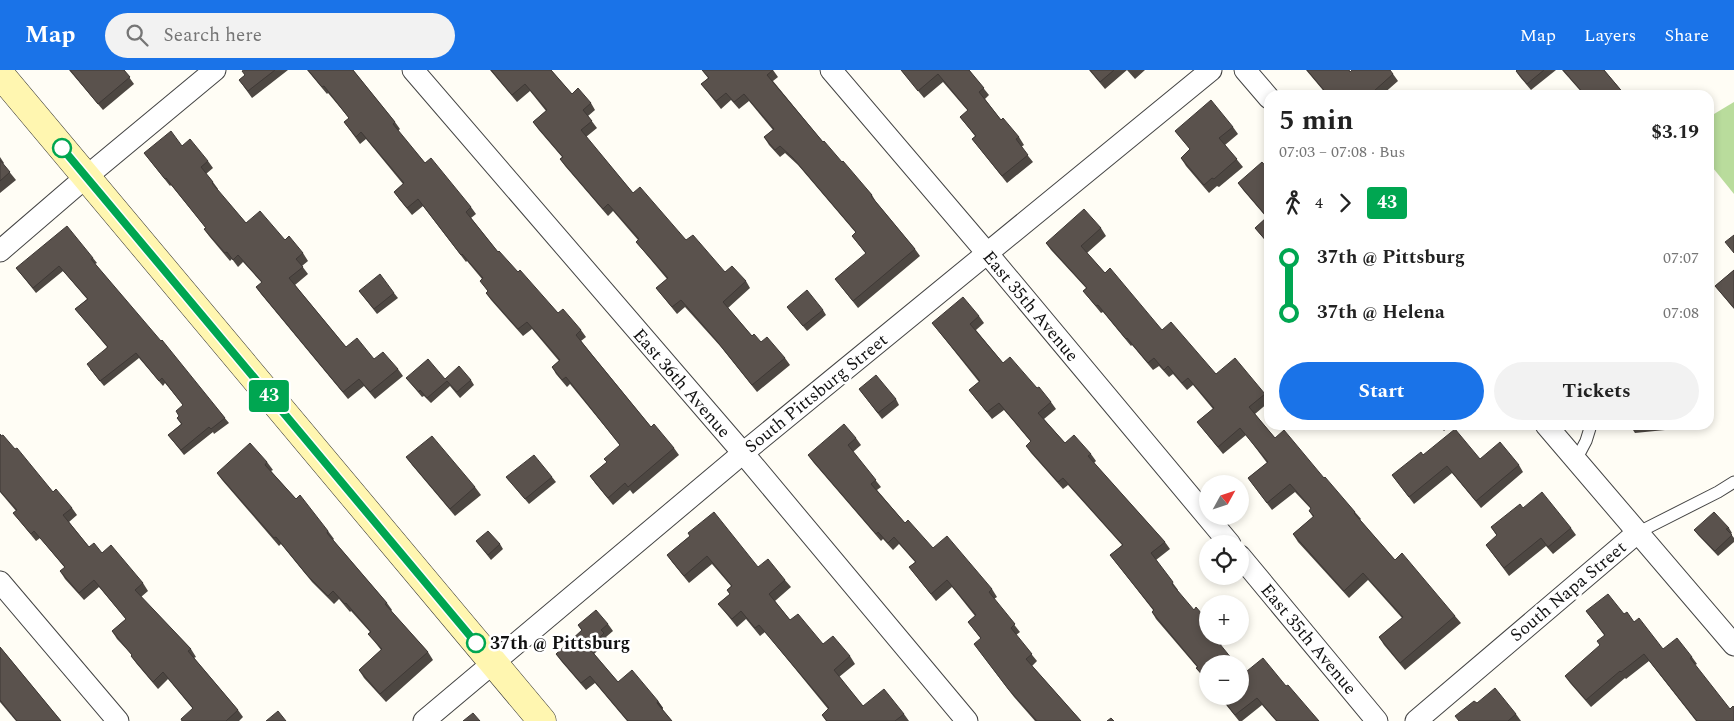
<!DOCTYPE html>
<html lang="en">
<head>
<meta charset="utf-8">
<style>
	:root { --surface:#fff; --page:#f2f2f2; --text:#222; --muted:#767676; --accent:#1a73e8 }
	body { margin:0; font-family:Spectral,serif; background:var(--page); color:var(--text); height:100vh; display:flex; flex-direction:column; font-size:19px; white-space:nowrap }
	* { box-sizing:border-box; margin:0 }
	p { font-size:16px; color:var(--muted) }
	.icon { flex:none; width:28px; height:28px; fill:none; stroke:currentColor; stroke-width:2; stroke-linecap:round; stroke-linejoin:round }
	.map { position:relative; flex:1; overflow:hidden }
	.sheet { position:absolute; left:1264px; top:20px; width:450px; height:340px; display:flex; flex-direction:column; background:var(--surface); border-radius:15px; box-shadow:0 2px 8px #0003 }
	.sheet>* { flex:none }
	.badge { padding:0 10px; border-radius:4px; font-size:18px; line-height:32px }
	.needle { width:32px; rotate:50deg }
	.buttons { position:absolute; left:1199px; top:405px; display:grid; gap:10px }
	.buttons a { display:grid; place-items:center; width:50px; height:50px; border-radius:50%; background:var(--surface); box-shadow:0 2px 8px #0003; font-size:25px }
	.map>.badge { position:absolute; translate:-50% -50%; box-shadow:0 0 0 2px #fff }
	.legs { display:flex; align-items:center; gap:8px; height:55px; padding:0 15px; font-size:16px }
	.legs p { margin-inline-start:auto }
	.head { display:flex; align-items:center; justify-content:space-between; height:85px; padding:0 15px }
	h1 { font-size:28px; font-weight:700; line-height:38px }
	.cta { display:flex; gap:10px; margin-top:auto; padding:10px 15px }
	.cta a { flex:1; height:58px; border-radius:30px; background:var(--accent); color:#fff; font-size:20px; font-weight:700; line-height:58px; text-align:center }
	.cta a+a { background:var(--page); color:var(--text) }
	ul { padding:0 15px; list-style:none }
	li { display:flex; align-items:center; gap:18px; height:55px; font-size:19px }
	li i { display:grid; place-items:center; width:8px; height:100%; margin:0 6px; background:currentColor }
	li i::after { content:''; width:12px; height:12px; margin:-6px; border:4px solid; border-radius:50%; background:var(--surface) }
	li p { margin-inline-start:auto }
	li:first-child i { background:linear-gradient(#0000 50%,currentColor 0) }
	li:last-child i { background:linear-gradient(currentColor 50%,#0000 0) }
	header { display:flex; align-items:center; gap:30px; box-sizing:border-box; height:70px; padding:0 25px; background:var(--accent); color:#fff }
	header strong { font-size:24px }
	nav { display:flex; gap:28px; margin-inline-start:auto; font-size:18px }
	.search { width:350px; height:45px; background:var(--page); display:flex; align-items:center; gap:12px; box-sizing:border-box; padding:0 18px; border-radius:28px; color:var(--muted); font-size:19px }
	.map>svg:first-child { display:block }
</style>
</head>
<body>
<header>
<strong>Map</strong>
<div class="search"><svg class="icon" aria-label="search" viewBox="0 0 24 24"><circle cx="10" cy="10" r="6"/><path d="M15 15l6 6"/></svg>Search here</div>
<nav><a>Map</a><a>Layers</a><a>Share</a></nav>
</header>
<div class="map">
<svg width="1734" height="651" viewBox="0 0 1734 651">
	<rect width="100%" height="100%" fill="#fffdf5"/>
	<!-- forest -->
	<path fill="#b9dc9c" d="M1734 32V124L1709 93V47Z"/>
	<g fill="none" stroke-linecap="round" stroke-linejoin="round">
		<defs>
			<g id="lane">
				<path d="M1576 390 1586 371 1591 355"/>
				<path d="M1637 463 1718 422 1734 412"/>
			</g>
			<g id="street">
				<path d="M413 0 743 383 967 651"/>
				<path d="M831 0 987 183 1230 474"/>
				<path d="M1245 0 1269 28"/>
				<path d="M0 181 86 107 215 0"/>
				<path d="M1546 355 1734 575"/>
				<path d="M1240 486 1377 651"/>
				<path d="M0 512 118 651"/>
				<path d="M424 651 743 383 1211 0"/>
				<path d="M1416 651 1637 463"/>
			</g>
			<path id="secondary" d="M0 4 542 651"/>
		</defs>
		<!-- lane casing -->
		<use href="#lane" stroke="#444" stroke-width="13"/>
		<!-- street casing -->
		<use href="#street" stroke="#444" stroke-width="23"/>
		<!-- secondary casing -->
		<use href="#secondary" stroke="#333" stroke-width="29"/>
		<!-- lane -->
		<use href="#lane" stroke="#fff" stroke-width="11"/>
		<!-- street -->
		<use href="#street" stroke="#fff" stroke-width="21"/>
		<!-- secondary -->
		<use href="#secondary" stroke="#fff6b0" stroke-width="28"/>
	</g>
	<!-- wall -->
	<g fill="#4d4742">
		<path d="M69 0H124L134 14 103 40Z"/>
		<path d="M244 0H288L252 28 239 10 245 5Z"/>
		<path d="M307 0H353L395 52 400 59 398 61 425 93 471 137 476 144 471 148 498 182 558 243 581 260 586 267 581 271 651 357 674 378 679 385 633 424 630 420 613 435 595 413 590 406 607 392 620 375 570 314 567 317 556 304 552 297 559 291 532 259 523 266 491 230 486 223 488 221 480 211 482 209 467 191 466 192 423 136 412 145 399 129 394 122 403 114 366 69 360 74 344 52 349 48 328 23 327 24Z"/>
		<path d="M490 0H551L572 24 591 33 595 40 588 46 597 58 586 67 633 123 686 170 725 202 746 211 750 218 728 238 752 266 785 288 790 295 757 322 721 277 685 237 677 244 656 218 667 209 641 178 636 172 638 170 613 141 608 146 565 96 560 89 562 87 538 59 533 52 546 41 530 21 517 32Z"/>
		<path d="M702 0H773L778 7 773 11 823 72 872 125 876 132 915 179 920 186 858 238 835 209 866 184 852 166 856 163 798 95 785 83 780 87 769 75 764 67 773 60 749 31 739 39 731 30 721 39 701 14 708 8Z"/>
		<path d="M901 0H969L989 25 985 29 1001 50 1019 67 1024 75 1021 77 1033 92 1007 113 972 69 975 66 960 47 968 41 943 12 924 28Z"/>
		<path d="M1089 0H1145L1135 9 1127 0 1105 19Z"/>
		<path d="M1306 0H1349L1350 2 1393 4 1398 11 1382 25H1327Z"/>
		<path d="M1517 0H1556L1531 20 1520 7 1516 1Z"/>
		<path d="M1562 0H1604L1625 25H1584Z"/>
		<path d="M1233 57 1238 64 1225 75 1243 97 1219 117 1217 116 1209 123 1186 96 1181 88 1190 79 1175 61Z"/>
		<path d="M182 76 208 91 213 98 206 104 213 112 218 119 217 120 246 153 285 170 303 183 308 191 302 196 308 204 295 215 346 277 398 299 403 306 375 329 364 316 348 329 261 224 256 217 262 213 243 192 238 197 232 189 230 191 209 166 204 159 206 158 171 115 170 116 144 83Z"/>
		<path d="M0 87 4 93 3 94 16 110 0 123Z"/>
		<path d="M1269 100V175L1255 158 1267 148 1243 120 1238 113Z"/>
		<path d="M1101 158 1106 166 1087 183 1105 203 1162 260 1216 304 1265 324 1269 328V332L1255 344 1275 368 1324 408 1355 442 1361 449 1360 450 1395 490 1455 546 1461 553 1405 600 1384 575 1379 567 1402 548 1368 510 1349 528 1298 472 1293 464 1313 447 1309 441 1311 439 1295 422 1272 440 1248 408 1267 393 1246 365 1223 384 1197 352 1213 339 1193 315 1187 320 1173 304 1169 307 1159 296 1153 300 1132 275 1131 276 1103 242 1101 243 1083 221 1086 218 1051 180 1046 173Z"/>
		<path d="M93 188 97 193 95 194 229 353 214 364 213 362 184 385 168 365 181 354 177 348 179 346 183 335 165 313 163 316 139 288 104 316 90 299 107 277 75 239 87 229 63 201 36 223 16 198Z"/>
		<path d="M1734 200V239L1715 216Z"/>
		<path d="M359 221 394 223 398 228 377 244Z"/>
		<path d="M787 237 823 240 826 245 807 261Z"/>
		<path d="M979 246 984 253 976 260 1003 293 1037 318 1051 332 1056 339 1044 349 1065 373 1091 384 1096 391 1094 393 1165 472 1170 479 1156 490 1178 520H1177L1208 566H1231L1221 575 1208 594V612L1196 598 1197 597 1156 549 1152 542 1153 540 1110 485 1122 475 1068 415 1063 419 1031 383 1026 376 1031 372 1004 340 992 349 969 320 979 312 932 253Z"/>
		<path d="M406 308 471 310 474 315 460 328 450 316 431 333 424 326 422 327Z"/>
		<path d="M859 319 896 329 899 335 882 349Z"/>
		<path d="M1438 355H1451L1444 361Z"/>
		<path d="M1631 355H1664L1665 360 1635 363 1631 357Z"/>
		<path d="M0 364 53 422 72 438 77 445 69 452 89 477 102 483 143 513 148 521 141 527 191 579 196 587 194 588 238 640 243 647 239 651H182L193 639 168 609 158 619 136 593 131 586 132 585 117 569 112 561 126 549 99 517 84 530 65 509 60 501 65 498 40 468 36 471 13 443 16 441 0 422Z"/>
		<path d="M856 368 861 375 853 382 881 417 877 420 905 453 933 478 992 519 997 527 994 529 1020 562 1016 565 1037 591 1032 596 1081 651H1035L1014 627 974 574 981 569 968 552 975 546 952 517 936 531 909 497 915 492 899 474 893 480 883 469 881 471 813 392 808 385Z"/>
		<path d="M1423 385 1480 389 1519 395 1523 402 1481 438 1452 403 1414 434 1392 405Z"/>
		<path d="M406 387 475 417 481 425 455 446 412 395Z"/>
		<path d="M267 392 273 400 271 401 296 429 328 461 334 469 333 470 387 533 392 540 391 541 428 582 433 590 386 632 364 608 359 600 381 580 374 571 368 564 370 562 351 541 350 542 339 529 334 534 312 512 281 474 279 476 222 410 217 403Z"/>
		<path d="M506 407H552L556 412 529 434Z"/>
		<path d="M1523 438 1571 458 1576 465 1553 484 1546 476 1509 506 1486 475 1497 466 1491 457Z"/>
		<path d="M1729 458 1732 463 1731 464 1734 468V472L1718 486 1698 465 1694 460Z"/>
		<path d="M690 466 785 510 791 517 775 531 790 550 823 574 850 586 855 594 839 607 863 636 904 644 909 651H826L822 645 828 639 765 562 760 566 746 549 737 557 724 541 718 534 730 524 727 520 731 516 712 494 689 513 672 492 667 485Z"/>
		<path d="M476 471 500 474 503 479 491 490Z"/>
		<path d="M1586 541 1624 544 1634 552 1663 579 1692 587 1697 594 1695 595 1734 651H1696L1649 591 1626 609 1625 608 1591 637 1570 613 1565 606 1600 576 1604 565Z"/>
		<path d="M608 554 613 561 606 567 609 570 594 584 618 612 658 631 663 638 662 639 672 651H627L595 613 586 620 561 591 556 584 582 561 578 555Z"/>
		<path d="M0 577 61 651H16L0 632Z"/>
		<path d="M1247 601 1286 616 1319 651H1276L1262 635 1242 651H1239L1219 626H1240Z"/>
		<path d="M1477 633 1516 644 1521 651H1459Z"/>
	</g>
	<!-- shaded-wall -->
	<g fill="#3f3936">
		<path d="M1661 355H1664L1665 360Z"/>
		<path d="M658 631 663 638 662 640 657 633Z"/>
	</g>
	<!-- building -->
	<g fill="#5a524d" stroke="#3f3936">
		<path d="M70 0H124L130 7 98 34Z"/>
		<path d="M244 0H275L248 21 239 10 245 5 242 1Z"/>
		<path d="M308 0H353L395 52 393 54 425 93 431 88 471 137 466 142 498 182 499 181 518 202 520 200 558 243 563 239 581 260 576 265 592 285 651 357 654 354 674 378 628 417 625 413 608 428 590 406 607 392 604 389 620 375 566 307 562 310 552 297 560 290 527 252 518 259 486 223 488 221 480 211 483 208 462 184 461 185 418 129 407 138 394 122 404 113 361 62 356 67 344 52 349 48 324 16 322 17Z"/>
		<path d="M491 0H551L572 24 578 18 591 33 583 40 592 51 581 60 633 123 640 117 686 170 693 165 725 202 732 196 746 211 723 232 752 266 754 264 761 272 767 267 785 288 752 315 716 270 681 230 672 237 656 218 668 208 636 172 639 169 608 134 603 139 560 89 563 87 533 52 547 40 525 14 512 25Z"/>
		<path d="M702 0H773L767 5 823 72 824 71 842 92 843 91 872 125 871 126 915 179 853 231 835 209 866 183 852 166 856 162 793 88 780 76 775 80 764 67 774 59 744 24 734 32 726 23 716 31 701 14 709 8Z"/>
		<path d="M901 0H969L984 18 979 22 1001 50 1003 48 1019 67 1016 69 1028 85 1002 106 972 69 976 66 960 47 968 40 938 4 918 21Z"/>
		<path d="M1090 0H1114L1100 12Z"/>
		<path d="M1307 0H1349L1350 2 1352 0H1390L1393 4 1374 21 1377 25H1328Z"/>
		<path d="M1517 0H1544L1527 14 1516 1Z"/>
		<path d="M1563 0H1604L1625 25H1585Z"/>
		<path d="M1211 30 1233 57 1219 68 1237 89 1214 109 1212 108 1204 115 1181 88 1190 79 1175 61Z"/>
		<path d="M171 61 182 76 190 69 208 91 201 97 213 112 212 113 246 153 260 141 285 170 289 166 303 183 296 189 303 197 289 208 346 277 357 268 374 289 383 282 398 299 370 322 359 309 343 322 256 217 262 212 238 185 233 190 227 182 225 183 204 159 206 158 166 108 165 109 144 83Z"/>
		<path d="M0 90 10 102 0 111Z"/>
		<path d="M1262 92 1269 100V174L1255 158 1267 147 1238 113Z"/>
		<path d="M1084 139 1101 158 1081 176 1105 203 1110 198 1162 260 1171 252 1216 304 1235 288 1265 324 1249 337 1275 368 1284 360 1324 408 1325 407 1355 442 1354 443 1395 490 1402 483 1455 546 1400 593 1379 567 1403 547 1363 503 1344 521 1293 464 1314 446 1309 441 1311 438 1290 414 1267 433 1248 408 1268 392 1240 358 1218 377 1197 352 1214 338 1188 308 1182 313 1168 296 1164 300 1154 288 1148 293 1127 268 1126 269 1098 235 1096 236 1083 221 1087 218 1046 173Z"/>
		<path d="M67 156 93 188 91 189 161 271 162 270 225 348 211 359 209 357 181 380 168 365 182 354 177 348 179 346 176 341 183 335 162 308 159 311 136 283 100 311 87 294 108 277 75 239 88 229 59 196 33 218 16 198Z"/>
		<path d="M1734 165V183L1725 172Z"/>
		<path d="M1734 200V238L1715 216Z"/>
		<path d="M380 204 394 223 374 239 359 221Z"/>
		<path d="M807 220 823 240 803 256 787 237Z"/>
		<path d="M963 227 979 246 970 254 1003 293 1010 287 1037 318 1039 317 1051 332 1038 343 1065 373 1074 365 1091 384 1088 386 1165 472 1151 483 1173 512 1172 514 1194 540 1196 537 1202 544 1208 540V566H1218L1215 568 1236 594H1208V611L1196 598 1198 597 1152 542 1154 540 1110 485 1123 475 1063 408 1058 412 1026 376 1031 371 999 333 987 342 969 320 980 311 932 253Z"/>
		<path d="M428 289 445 309 459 296 471 310 457 322 447 311 427 328 420 320 419 322 406 308Z"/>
		<path d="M876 305 896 329 878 343 859 319Z"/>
		<path d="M844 354 856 368 848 375 876 410 871 414 905 453 908 450 933 478 947 466 992 519 989 522 1015 554 1011 558 1032 584 1026 589 1081 651H1037L1009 620 974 574 981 568 968 552 976 545 947 510 931 524 909 497 916 492 894 467 888 473 878 462 876 464 808 385Z"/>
		<path d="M1631 355H1660L1631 357Z"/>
		<path d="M1455 359 1480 389 1500 372 1519 395 1476 431 1447 396 1409 427 1392 405 1421 382 1423 385Z"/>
		<path d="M0 364 1 366 3 365 15 379 17 378 53 422 56 419 72 438 63 445 89 477 94 473 102 483 111 475 143 513 135 520 191 579 188 581 238 640 226 651H182L181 649 193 638 163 602 153 612 131 586 132 585 112 561 126 549 94 510 79 523 60 501 65 497 34 461 31 464 13 443 17 440 0 421Z"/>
		<path d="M432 366 475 417 450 439 406 387Z"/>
		<path d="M250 373 267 392 265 395 296 429 300 425 328 461 327 463 387 533 385 534 428 582 380 624 359 600 382 579 368 564 371 562 346 533 345 534 333 521 328 526 307 505 276 467 274 468 217 403Z"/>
		<path d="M534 385 552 407 525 429 506 407Z"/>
		<path d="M1542 422 1571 458 1548 477 1541 468 1504 498 1486 475 1497 465 1491 457 1520 434 1523 438Z"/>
		<path d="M714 442 758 497 768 489 785 510 769 524 790 550 798 544 823 574 833 566 850 586 834 600 863 636 884 619 904 644 895 651H827L822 645 829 638 759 555 755 558 741 541 732 549 718 534 730 524 727 520 732 516 707 486 684 506 667 485 690 466 688 463Z"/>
		<path d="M1714 442 1729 458 1726 459 1732 465 1715 481 1694 460Z"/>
		<path d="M488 461 500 474 488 485 476 471Z"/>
		<path d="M1608 524 1624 544 1627 542 1634 552 1639 548 1663 579 1677 568 1692 587 1690 588 1730 639 1733 636 1734 637V651H1697L1644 584 1621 602 1620 601 1586 630 1565 606 1600 575 1597 571 1605 565 1586 541Z"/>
		<path d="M596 540 608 554 601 560 604 563 589 578 618 612 632 600 658 631 657 633 672 651H628L590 606 581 613 556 584 582 560 578 555Z"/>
		<path d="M0 577 61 651H17L0 630Z"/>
		<path d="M1263 588 1286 616 1288 615 1319 651H1277L1257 628 1235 645 1220 626H1240V595L1241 594 1247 601Z"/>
		<path d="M1495 618 1516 644 1508 651H1459L1455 646 1474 631 1477 633Z"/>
		<path d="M278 641 286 651H266Z"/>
		<path d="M473 643 480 651H463Z"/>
		<path d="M1111 648 1114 651H1107Z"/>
	</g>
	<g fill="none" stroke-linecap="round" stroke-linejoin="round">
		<defs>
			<path id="line-1" d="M62 78 476 573"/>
		</defs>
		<!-- line-1 casing -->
		<use href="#line-1" stroke="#fff" stroke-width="11"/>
		<!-- line-1 -->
		<use href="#line-1" stroke="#00a651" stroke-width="8"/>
	</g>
	<!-- markers -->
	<g fill="#fff" stroke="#00a651" stroke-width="2.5">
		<circle cx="62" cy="78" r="9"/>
		<circle cx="476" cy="573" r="9"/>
	</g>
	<g text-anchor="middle" stroke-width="5" stroke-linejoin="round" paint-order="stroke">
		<!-- street labels -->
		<g font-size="18" fill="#111" stroke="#fff">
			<text transform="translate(1031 236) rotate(50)" y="6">East 35th Avenue</text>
			<text transform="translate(682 313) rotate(49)" y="6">East 36th Avenue</text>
			<text transform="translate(816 323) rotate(-39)" y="6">South Pittsburg Street</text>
			<text transform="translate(1568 521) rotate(-40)" y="6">South Napa Street</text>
			<text transform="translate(1309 569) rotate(50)" y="6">East 35th Avenue</text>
		</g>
		<!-- stop labels -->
		<g font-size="18" font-weight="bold" fill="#111" stroke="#fff" text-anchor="start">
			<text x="490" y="579">37th @ Pittsburg</text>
		</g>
	</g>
</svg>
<div class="buttons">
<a><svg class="needle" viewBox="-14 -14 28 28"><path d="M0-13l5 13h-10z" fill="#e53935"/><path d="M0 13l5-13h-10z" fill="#767676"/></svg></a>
<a><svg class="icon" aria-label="locate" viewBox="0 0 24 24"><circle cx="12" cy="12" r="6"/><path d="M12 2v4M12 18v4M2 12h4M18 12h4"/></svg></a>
<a>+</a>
<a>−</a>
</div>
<b class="badge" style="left:269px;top:326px;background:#00a651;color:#fff">43</b>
<section class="sheet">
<div class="head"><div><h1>5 min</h1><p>07:03 – 07:08 · Bus</p></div><b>$3.19</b></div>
<div class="legs"><svg class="icon" aria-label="walk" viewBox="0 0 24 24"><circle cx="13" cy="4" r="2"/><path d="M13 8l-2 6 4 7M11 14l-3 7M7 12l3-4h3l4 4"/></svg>4<svg class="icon" aria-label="forward" viewBox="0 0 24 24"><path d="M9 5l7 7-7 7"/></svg><b class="badge" style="background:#00a651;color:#fff">43</b></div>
<ul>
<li><i style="color:#00a651"></i><b>37th @ Pittsburg</b><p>07:07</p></li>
<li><i style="color:#00a651"></i><b>37th @ Helena</b><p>07:08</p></li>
</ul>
<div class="cta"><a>Start</a><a>Tickets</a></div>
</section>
</div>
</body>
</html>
